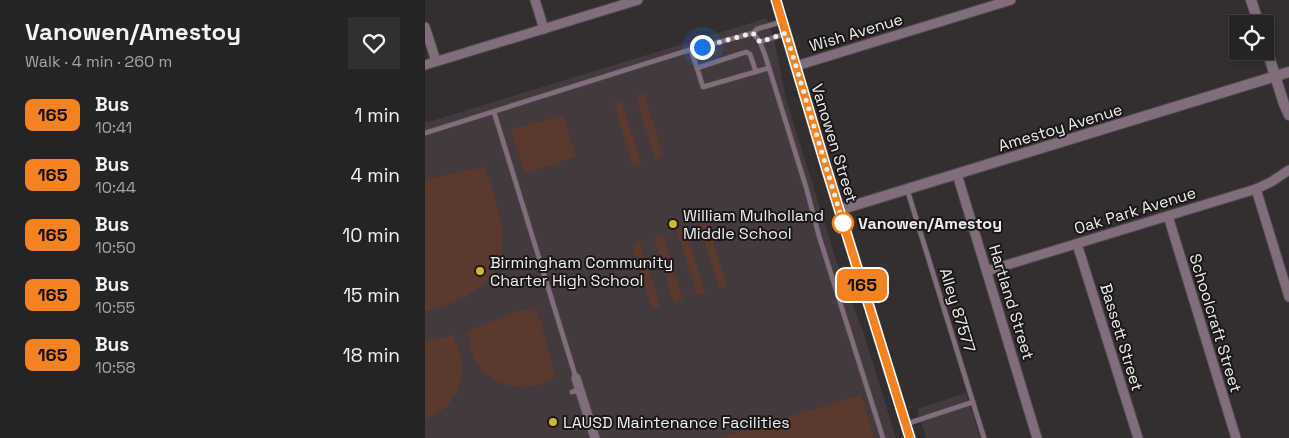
<!DOCTYPE html>
<html lang="en">
<head>
<meta charset="utf-8">
<style>
	:root { --surface:#262324; --page:#322f31; --text:#f1f3f6; --muted:#a4a4a6; --line:#424041 }
	body { margin:0; font-family:"Space Grotesk",sans-serif; background:var(--page); color:var(--text); height:100vh; display:flex; flex-direction:column; font-size:19px; white-space:nowrap }
	* { box-sizing:border-box; margin:0 }
	p { font-size:16px; color:var(--muted) }
	.icon { flex:none; width:28px; height:28px; fill:none; stroke:currentColor; stroke-width:2; stroke-linecap:round; stroke-linejoin:round }
	.map { position:relative; flex:1; overflow:hidden }
	.details { display:flex; flex-direction:column; background:var(--surface); width:425px }
	.details>* { flex:none }
	.badge { padding:0 10px; border-radius:8px; font-size:18px; line-height:32px }
	.fabs { position:absolute; left:804px; top:15px; display:grid; gap:10px }
	.fabs a { display:grid; place-items:center; width:45px; height:45px; border-radius:0px; background:var(--surface); box-shadow:0 2px 8px #0003,0 0 0 1px var(--line); font-size:25px }
	.you { position:absolute; width:25px; height:25px; margin:-12px; border:4px solid #fff; border-radius:50%; background:#1a73e8; box-shadow:0 0 0 8px #1a73e833 }
	.map>.badge { position:absolute; translate:-50% -50%; box-shadow:0 0 0 2px #fff }
	.round { display:grid; place-items:center; flex:none; width:52px; height:52px; border-radius:0px; background:var(--page) }
	.head { display:flex; align-items:center; justify-content:space-between; height:85px; padding:0 25px }
	h1 { font-size:24px; font-weight:700; line-height:38px }
	ul { padding:0; list-style:none }
	li { display:flex; align-items:center; gap:15px; height:60px; padding:0 25px }
	li div { flex:1 }
	li b { display:block; font-size:19px }
	li em { font-style:normal }
	li .badge { min-width:55px; font-weight:700; text-align:center }
	main { display:flex; flex:1; min-height:0 }
	.map>svg:first-child { display:block }
</style>
</head>
<body>
<main>
<section class="details">
<div class="head"><div><h1>Vanowen/Amestoy</h1><p>Walk · 4 min · 260 m</p></div><a class="round"><svg class="icon" aria-label="heart" viewBox="0 0 24 24"><path d="M12 20l-8-8c-3-5 5-10 8-4 3-6 11-1 8 4z"/></svg></a></div>
<ul>
<li><span class="badge" style="background:#f58220;color:#111">165</span><div><b>Bus</b><p>10:41</p></div><em>1 min</em></li>
<li><span class="badge" style="background:#f58220;color:#111">165</span><div><b>Bus</b><p>10:44</p></div><em>4 min</em></li>
<li><span class="badge" style="background:#f58220;color:#111">165</span><div><b>Bus</b><p>10:50</p></div><em>10 min</em></li>
<li><span class="badge" style="background:#f58220;color:#111">165</span><div><b>Bus</b><p>10:55</p></div><em>15 min</em></li>
<li><span class="badge" style="background:#f58220;color:#111">165</span><div><b>Bus</b><p>10:58</p></div><em>18 min</em></li>
</ul>
</section>
<div class="map">
<svg width="864" height="438" viewBox="0 0 864 438">
	<rect width="100%" height="100%" fill="#332f30"/>
	<!-- built -->
	<g fill="#44393c">
		<path d="M342 18 350 44 361 99 415 272 438 331 471 438H0V123Z"/>
		<path d="M541 393 555 438H501L492 409Z"/>
	</g>
	<!-- green -->
	<g fill="#5c392f">
		<path d="M219 93 238 155 230 158 211 96Z"/>
		<path d="M196 101 216 162 207 165 189 103Z"/>
		<path d="M138 115 151 157 100 174 86 130Z"/>
		<path d="M59 167C89 243 90 289 0 311V180Z"/>
		<path d="M282 221 302 286 294 288 274 223Z"/>
		<path d="M260 228 280 293 272 295 252 230Z"/>
		<path d="M238 235 258 300 249 302 229 237Z"/>
		<path d="M215 242 235 306 227 309 207 244Z"/>
		<path d="M107 308 113 311 130 378C122 380 116 385 108 386 85 391 59 379 49 358 45 349 44 340 42 331L83 315Z"/>
		<path d="M28 335C31 343 35 349 36 357 42 384 26 411 0 419V342Z"/>
		<path d="M436 395 449 438H294Z"/>
	</g>
	<g fill="none" stroke-linecap="round" stroke-linejoin="round">
		<defs>
			<g id="service">
				<path d="M328 33 335 42 340 55 381 187 394 236 458 438"/>
				<path d="M335 42 360 34"/>
				<path d="M266 50 272 68"/>
				<path d="M331 72 325 54 321 52 272 68 278 87 344 68"/>
				<path d="M69 112 151 378"/>
				<path d="M0 133 261 51 328 33 332 29 356 22"/>
				<path d="M482 189 559 438"/>
				<path d="M147 392 155 390"/>
				<path d="M481 424 548 402"/>
			</g>
			<g id="minor">
				<path d="M110 0 119 29"/>
				<path d="M0 27 11 61"/>
				<path d="M0 65 213 0"/>
				<path d="M371 66 586 0"/>
				<path d="M532 174 612 438"/>
				<path d="M831 189 864 297"/>
				<path d="M743 216 811 438"/>
				<path d="M652 244 713 438"/>
				<path d="M562 271 831 189 846 182 864 170"/>
				<path d="M151 378 170 438"/>
			</g>
			<g id="tertiary">
				<path d="M826 0 834 24"/>
				<path d="M840 44 859 104 864 115"/>
				<path d="M414 210 864 72"/>
			</g>
			<path id="secondary" d="M351 0 400 164 485 438"/>
		</defs>
		<!-- service casing -->
		<use href="#service" stroke="#514d4e" stroke-width="6"/>
		<!-- minor casing -->
		<use href="#minor" stroke="#514d4e" stroke-width="11"/>
		<!-- tertiary casing -->
		<use href="#tertiary" stroke="#514d4e" stroke-width="12"/>
		<!-- secondary casing -->
		<use href="#secondary" stroke="#514d4e" stroke-width="12"/>
		<!-- service -->
		<use href="#service" stroke="#816d7b" stroke-width="4.5"/>
		<!-- minor -->
		<use href="#minor" stroke="#816d7b" stroke-width="9"/>
		<!-- tertiary -->
		<use href="#tertiary" stroke="#816d7b" stroke-width="10"/>
		<!-- secondary -->
		<use href="#secondary" stroke="#af8ea6" stroke-width="10"/>
	</g>
	<g fill="none" stroke-linecap="round" stroke-linejoin="round">
		<defs>
			<path id="line" d="M351 0 400 164 485 438"/>
		</defs>
		<!-- line casing -->
		<use href="#line" stroke="#fff" stroke-width="11"/>
		<!-- line -->
		<use href="#line" stroke="#f58220" stroke-width="8"/>
		<!-- walk -->
		<path stroke="#efeced" stroke-width="5" stroke-dasharray="0 9" d="M277 47 328 33 335 42 361 33 418 223"/>
	</g>
	<!-- markers -->
	<circle fill="#fff" stroke="#f58220" stroke-width="2.5" cx="418" cy="223" r="10"/>
	<g fill="#d0b837" stroke="#191718" stroke-width="2">
		<circle cx="248" cy="224" r="5"/>
		<circle cx="55" cy="271" r="5"/>
		<circle cx="128" cy="422" r="5"/>
	</g>
	<g text-anchor="middle" stroke-width="4" stroke-linejoin="round" paint-order="stroke">
		<!-- street labels -->
		<g font-size="16" fill="#efeced" stroke="#191718">
			<text transform="translate(431 32) rotate(-17)" y="6">Wish Avenue</text>
			<text transform="translate(635 127) rotate(-17)" y="6">Amestoy Avenue</text>
			<text transform="translate(410 143) rotate(73)" y="6">Vanowen Street</text>
			<text transform="translate(710 210) rotate(-17)" y="6">Oak Park Avenue</text>
			<text transform="translate(587 302) rotate(73)" y="6">Hartland Street</text>
			<text transform="translate(533 310) rotate(73)" y="6">Alley 87577</text>
			<text transform="translate(791 323) rotate(73)" y="6">Schoolcraft Street</text>
			<text transform="translate(697 337) rotate(73)" y="6">Bassett Street</text>
		</g>
		<!-- poi labels -->
		<g font-size="16" fill="#efeced" stroke="#191718" text-anchor="start">
			<text x="258" y="221">William Mulholland<tspan x="258" dy="18">Middle School</tspan></text>
			<text x="65" y="268">Birmingham Community<tspan x="65" dy="18">Charter High School</tspan></text>
			<text x="138" y="428">LAUSD Maintenance Facilities</text>
		</g>
		<!-- stop labels -->
		<g font-size="16" font-weight="bold" fill="#efeced" stroke="#191718" text-anchor="start">
			<text x="433" y="229">Vanowen/Amestoy</text>
		</g>
	</g>
</svg>
<div class="fabs">
<a><svg class="icon" aria-label="locate" viewBox="0 0 24 24"><circle cx="12" cy="12" r="6"/><path d="M12 2v4M12 18v4M2 12h4M18 12h4"/></svg></a>
</div>
<div class="you" style="left:277px;top:47px"></div>
<b class="badge" style="left:437px;top:285px;background:#f58220;color:#111">165</b>
</div>
</main>
</body>
</html>
